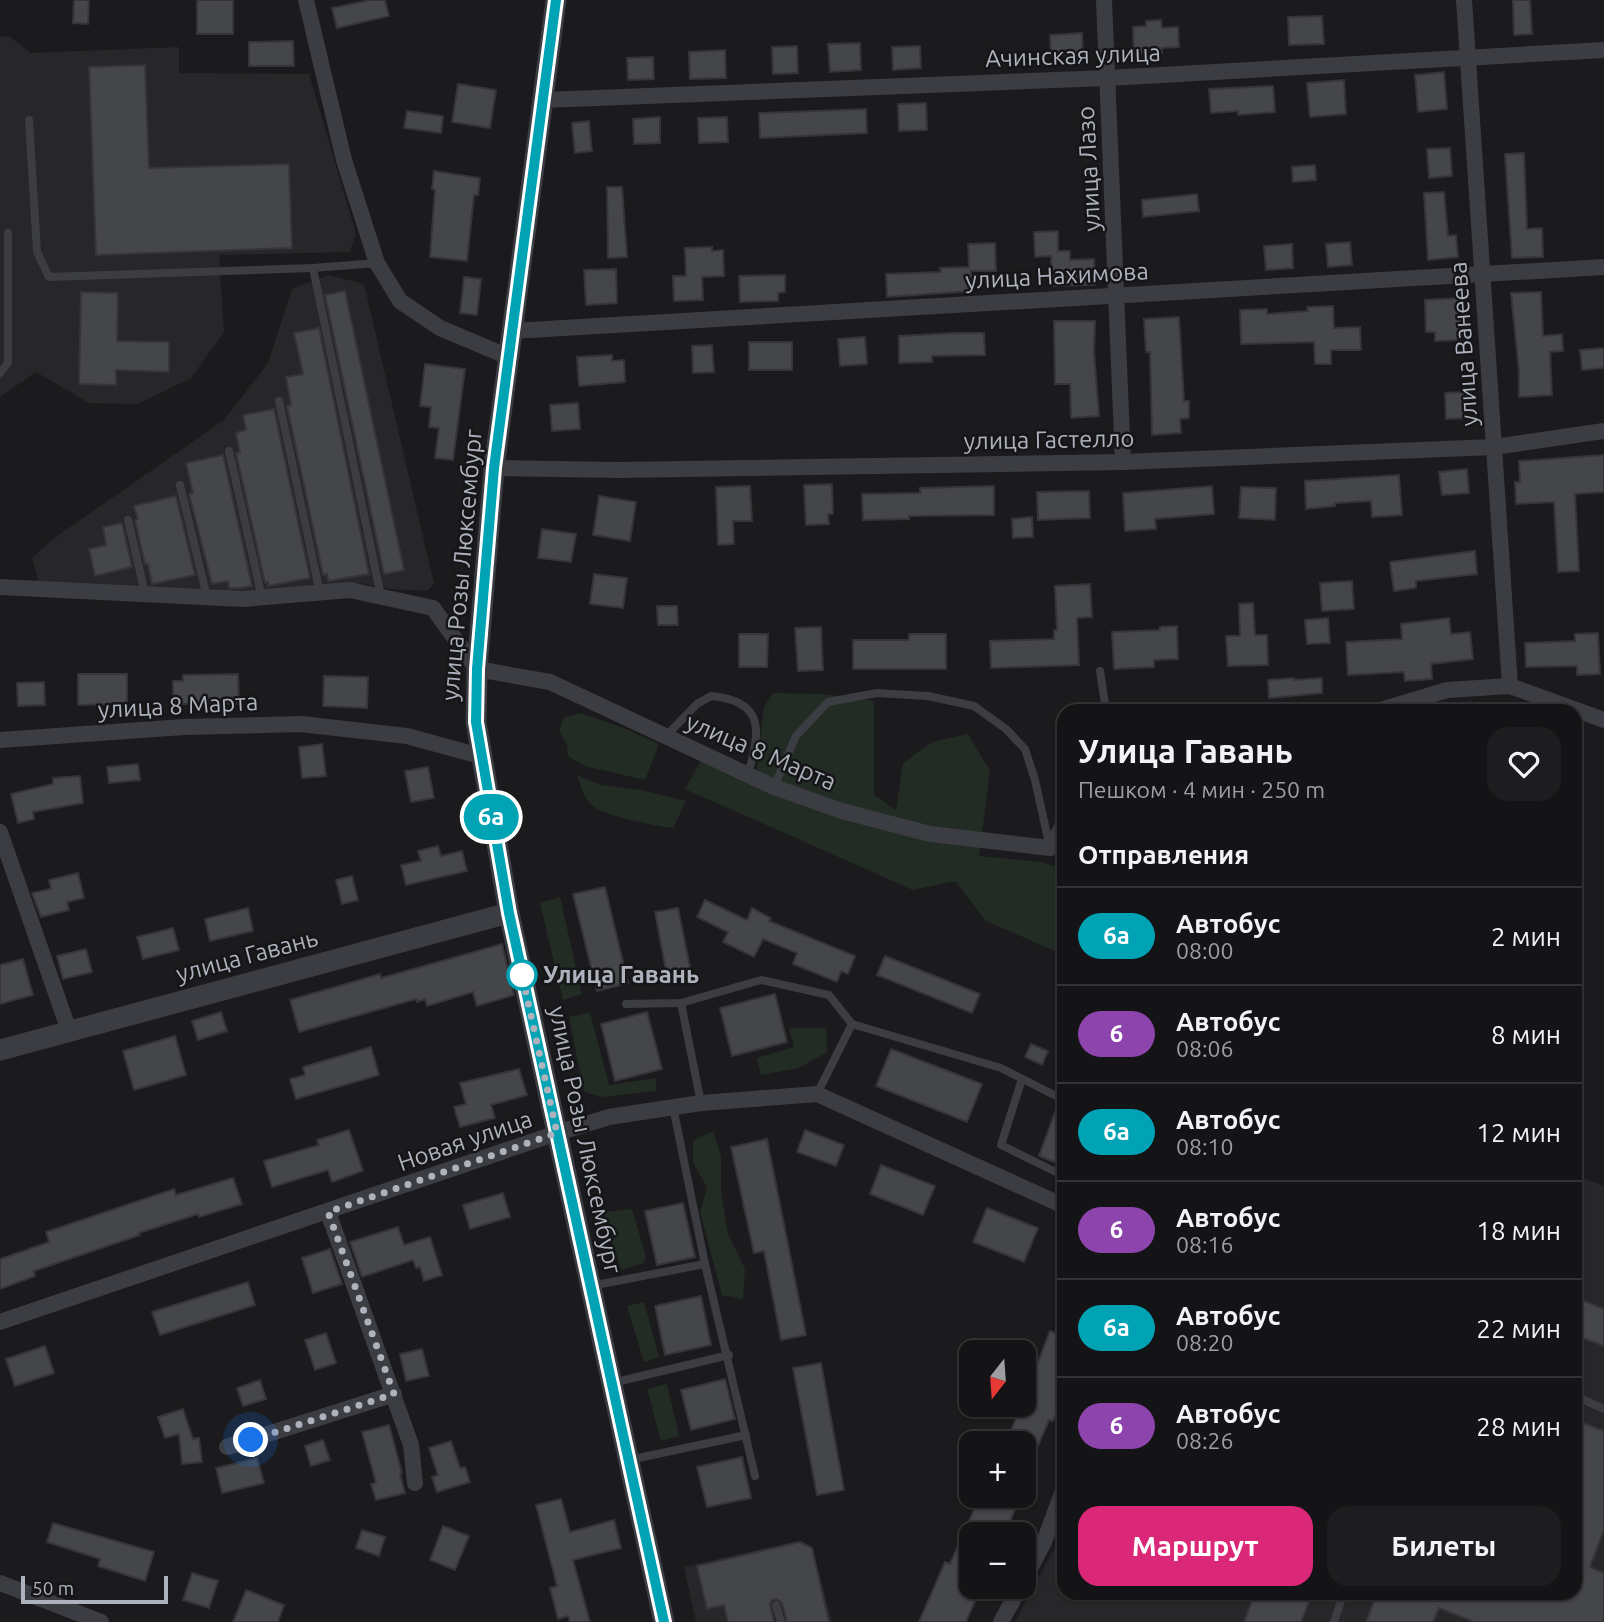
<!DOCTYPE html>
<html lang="ru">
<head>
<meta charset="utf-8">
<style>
	:root { --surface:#141416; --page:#1d1d1f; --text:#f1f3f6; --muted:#9d9ea1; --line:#333335; --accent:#db2777 }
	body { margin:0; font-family:Ubuntu,sans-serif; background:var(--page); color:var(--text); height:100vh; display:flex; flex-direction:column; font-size:26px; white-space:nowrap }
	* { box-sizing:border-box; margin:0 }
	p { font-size:23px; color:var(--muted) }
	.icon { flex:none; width:38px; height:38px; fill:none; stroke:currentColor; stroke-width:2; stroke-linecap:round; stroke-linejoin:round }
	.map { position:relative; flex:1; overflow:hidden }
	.sheet { position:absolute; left:1057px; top:704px; width:525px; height:896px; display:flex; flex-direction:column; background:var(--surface); border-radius:21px; box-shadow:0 2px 5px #0004,0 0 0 2px var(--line) }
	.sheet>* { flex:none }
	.badge { padding:0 14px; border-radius:23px; font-size:24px; line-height:46px }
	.needle { width:46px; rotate:197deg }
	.controls { position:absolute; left:959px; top:1340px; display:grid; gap:14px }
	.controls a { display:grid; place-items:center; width:77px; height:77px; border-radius:14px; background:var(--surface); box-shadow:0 2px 5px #0004,0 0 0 2px var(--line); font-size:35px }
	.scale { position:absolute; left:21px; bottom:18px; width:147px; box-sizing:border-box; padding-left:7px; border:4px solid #aeb2bd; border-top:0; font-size:19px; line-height:24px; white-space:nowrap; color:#aeb2bd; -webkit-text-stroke:5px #161618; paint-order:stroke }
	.you { position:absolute; width:35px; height:35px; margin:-18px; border:5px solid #fff; border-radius:50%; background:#1a73e8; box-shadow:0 0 0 10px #1a73e833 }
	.map>.badge { position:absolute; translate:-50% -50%; box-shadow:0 0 0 4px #fff }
	h2 { padding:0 21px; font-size:26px; line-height:63px }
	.round { display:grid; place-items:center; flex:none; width:74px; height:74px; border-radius:21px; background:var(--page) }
	.summary { display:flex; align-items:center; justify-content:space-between; height:119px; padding:0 21px }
	h1 { font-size:33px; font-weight:700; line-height:52px }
	.cta { display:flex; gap:14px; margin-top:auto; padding:14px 21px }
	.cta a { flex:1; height:80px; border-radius:21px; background:var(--accent); color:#fff; font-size:28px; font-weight:700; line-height:80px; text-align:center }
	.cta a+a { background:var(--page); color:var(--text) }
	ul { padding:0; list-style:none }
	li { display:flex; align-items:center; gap:21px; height:98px; padding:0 21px; border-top:2px solid var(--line) }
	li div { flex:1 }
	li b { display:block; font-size:26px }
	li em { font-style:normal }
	li .badge { min-width:77px; font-weight:700; text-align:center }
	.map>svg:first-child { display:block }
</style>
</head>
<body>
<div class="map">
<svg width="1604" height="1622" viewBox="0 0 1604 1622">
	<rect width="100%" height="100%" fill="#1b1b1d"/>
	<!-- built -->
	<g fill="#27272a">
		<path d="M9 36 31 53 179 47V73L309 74 356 234 350 252 219 255 224 332 191 378 138 404 89 403 36 372 0 397V37Z"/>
		<path d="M329 275 364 284 434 584 427 591 391 589 360 583 252 594 39 583 32 558 53 539 224 420 268 363 292 289Z"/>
		<path d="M1575 1174 1604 1186V1622H1015L1064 1530V1592H1575Z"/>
		<path d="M797 1541 812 1548 832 1622H696L684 1567Z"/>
	</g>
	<!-- green -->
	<g fill="#222c24">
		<path d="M773 693 823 694 874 701V795L896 810 903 763 932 742 968 734 990 771 979 856 1041 862 1064 869V955L986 921 955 881 913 890 685 789 701 760 755 784 764 707Z"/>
		<path d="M581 713 623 728 659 744 645 780 585 766 568 756 567 745 559 731 564 717Z"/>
		<path d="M577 775 601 785 641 790 686 801 673 828C657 826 610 817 596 808 584 800 581 787 577 775Z"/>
		<path d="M560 897 582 994 563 1000 540 903Z"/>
		<path d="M590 1013 609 1085 656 1078V1091L603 1097 584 1092 569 1017Z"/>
		<path d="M789 1028H826L827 1052 799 1068 761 1075 757 1058 794 1047Z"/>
		<path d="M713 1131 721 1156V1191L728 1234 745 1269 743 1299 722 1295 700 1212 707 1188 693 1162V1141Z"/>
		<path d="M632 1209 646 1257 644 1263 621 1270 603 1212Z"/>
		<path d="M644 1302 659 1357 644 1362 627 1306Z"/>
		<path d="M667 1384 679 1436 661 1441 647 1389Z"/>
	</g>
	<!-- building -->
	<g fill="#45464a" stroke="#353539" stroke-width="2">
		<path d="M74 0H89L88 24 73 23Z"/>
		<rect x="197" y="0" width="36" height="34"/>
		<path d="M370 0H385L389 16 337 28 332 8Z"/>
		<path d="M1513 0H1530L1532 34 1514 35Z"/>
		<path d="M1322 16 1324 44 1289 45 1288 17Z"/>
		<path d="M1161 20 1162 28 1178 27 1179 47 1162 48V53L1134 54 1133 27 1146 26V21Z"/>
		<path d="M1082 33 1083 54 1051 55 1050 35Z"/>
		<path d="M293 41 294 66H249V42Z"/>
		<path d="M860 43 861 70 830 72 828 44Z"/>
		<path d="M797 46 798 73 773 74 772 47Z"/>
		<path d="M920 46 921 68 893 70 892 47Z"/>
		<path d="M725 50 726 78 690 79 689 52Z"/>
		<path d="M653 57 654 79 628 80 627 58Z"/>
		<path d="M145 65 149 168 289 164 292 248 96 255 89 67Z"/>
		<path d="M1444 72 1447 109 1418 112 1415 75Z"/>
		<path d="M1344 80 1346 114 1310 117 1307 83Z"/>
		<path d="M458 84 496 90 490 128 452 122Z"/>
		<path d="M1273 86 1275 112 1238 115V111L1211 113 1209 89Z"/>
		<path d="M926 103 927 130 899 131 898 104Z"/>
		<path d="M866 109 867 133 760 138 759 113Z"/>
		<path d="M407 111 443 116 441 133 404 128Z"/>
		<path d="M660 117V143L634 144 633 119Z"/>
		<path d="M727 117 728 142 699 143 698 118Z"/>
		<path d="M589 121 592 151 575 153 572 123Z"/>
		<path d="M1450 148 1452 176 1429 178 1427 149Z"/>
		<path d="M1524 153 1527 229 1542 228 1543 257 1512 258 1505 154Z"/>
		<path d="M1315 165 1316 180 1293 182 1292 167Z"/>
		<path d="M434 171 480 178 478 195H474L467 261 430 257 435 190 432 189Z"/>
		<path d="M607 187H622L627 257 608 258Z"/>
		<path d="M1444 192 1448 236 1456 235 1458 257 1428 260 1424 193Z"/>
		<path d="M1197 194 1199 211 1143 217 1142 200Z"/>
		<path d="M1058 231V251H1070V260L1094 259 1095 285 1052 286 1051 256 1035 257 1034 232Z"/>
		<path d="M1350 242 1352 265 1328 267 1326 244Z"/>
		<path d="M995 243 996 271H971L972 291 887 297 886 274 941 272 940 268 969 267 968 244Z"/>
		<path d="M1292 244 1293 268 1266 270 1264 246Z"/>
		<path d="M712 247V251L723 250 724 276 702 277 703 300 674 301 673 276H686L685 248Z"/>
		<path d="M616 269 617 303 586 305 584 270Z"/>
		<path d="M785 275V292L778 293V301L740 302 739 276Z"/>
		<path d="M464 277 481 279 477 315 460 313Z"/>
		<path d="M345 291 404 570 384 574 325 295Z"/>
		<path d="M81 292 118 293 117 341 169 342V372L116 370V385L79 384Z"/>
		<path d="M1541 292 1543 336 1562 334 1563 351 1550 352 1552 395 1519 397V372L1511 293Z"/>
		<path d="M1460 298 1462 340 1435 341V332H1426L1425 300Z"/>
		<path d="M1333 306 1334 328 1360 327 1361 350H1331V364H1315L1314 342 1241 344 1240 310 1267 309V314L1308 311 1307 307Z"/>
		<path d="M1179 317 1184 401H1189V418L1180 419 1181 433 1152 435 1150 352H1146L1144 319Z"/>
		<path d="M1054 321H1095L1094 352 1099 416 1071 418 1070 384H1055Z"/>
		<path d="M319 328 369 574 328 581 327 574 323 575 287 406 291 405 286 377 303 374 294 333Z"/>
		<path d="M955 333H984L985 355 932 356V362L899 363V336Z"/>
		<path d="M865 337 867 364 840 366 838 339Z"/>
		<rect x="749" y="342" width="43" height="28"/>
		<path d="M712 345 714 372 693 373 692 346Z"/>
		<path d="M1604 348V368L1582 370 1580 350Z"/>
		<path d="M612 355V361L624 360 625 382 579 386 577 357Z"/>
		<path d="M425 364 465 369 453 460 435 458 439 428 429 427 431 407 420 406Z"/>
		<path d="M1465 392 1467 418 1446 419 1445 393Z"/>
		<path d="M578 403 580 429 552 431 550 405Z"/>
		<path d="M274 409 310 578 268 586V582L265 583 236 453 240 452 236 433 246 430 243 415Z"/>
		<path d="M223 455 252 586 239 588H229L228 581 212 584 189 494 193 493 186 463Z"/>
		<path d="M1604 455V492L1575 494 1579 571 1558 572 1554 502 1516 504 1515 482H1520L1519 461Z"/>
		<path d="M1467 469 1469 493 1442 495 1439 472Z"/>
		<path d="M1399 475 1402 515 1372 517 1371 501 1335 503V506L1306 509 1305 481Z"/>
		<path d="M832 484 833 514H828L829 524 806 525 804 485Z"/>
		<path d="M750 486 752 521H733L734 544 718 545 716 487Z"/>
		<path d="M994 486V515L909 516V519L863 520 862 494 920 493V488Z"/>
		<path d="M1212 486 1214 514 1155 519 1156 529 1125 531 1123 493Z"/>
		<path d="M1241 487 1276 488 1275 520 1239 518Z"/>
		<path d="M1089 491 1090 518 1038 520 1037 492Z"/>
		<path d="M176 496 195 575 152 584 148 564H145L135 520 138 519 134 506Z"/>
		<path d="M599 496 636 502 630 541 593 535Z"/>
		<path d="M1032 517 1033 537 1013 538 1012 519Z"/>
		<path d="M122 523 132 567 95 576 89 549 106 545 103 527Z"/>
		<path d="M542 529 576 534 571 562 538 558Z"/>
		<path d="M1475 551 1477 574 1416 581V588L1394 591 1390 562Z"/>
		<path d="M594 574 627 578 623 608 590 604Z"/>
		<path d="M1352 581 1354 609 1322 611 1320 583Z"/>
		<path d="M1090 584 1092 617 1077 618 1079 665 991 668 990 641 1054 639V630H1057L1055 586Z"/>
		<path d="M1253 603 1255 635H1267L1268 665 1228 666 1226 636H1240L1239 604Z"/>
		<path d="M657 606H677L678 625H658Z"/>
		<path d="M1328 618 1330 643 1307 644 1305 620Z"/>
		<path d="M1449 618 1451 634 1470 632 1473 659 1431 664 1432 679 1405 681 1404 672 1348 675 1346 642 1402 639 1401 624Z"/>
		<path d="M1177 626 1178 659 1154 660V667L1114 669 1112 632 1160 630V627Z"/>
		<path d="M821 627 823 670 798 671 795 628Z"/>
		<path d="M1598 633 1600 674 1577 675V666L1526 667 1525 643 1575 641V634Z"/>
		<path d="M739 634H768L767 667H739Z"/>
		<path d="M909 634H946V669H853V640H909Z"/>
		<path d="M78 674H127V704L78 705Z"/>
		<path d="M238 674 239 704H173V681H183V675Z"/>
		<path d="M324 676 368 677 367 708 323 706Z"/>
		<path d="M1294 678V680L1322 678V693L1269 698 1268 680Z"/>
		<path d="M44 682 45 705 18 706 17 683Z"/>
		<path d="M322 744 326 776 302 778 299 747Z"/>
		<path d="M138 764 140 780 109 783 107 767Z"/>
		<path d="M428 767 434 798 411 802 405 771Z"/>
		<path d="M80 776 83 803 33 812 34 819 18 823 11 794 53 784V778Z"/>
		<path d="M438 846 441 856 462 851 467 871 406 885 401 865 421 861 418 851Z"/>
		<path d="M78 873 84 898 67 902 69 910 41 917 32 893 51 889 49 880Z"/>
		<path d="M352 876 358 900 342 904 336 880Z"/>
		<path d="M605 887 628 983 597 991 573 894Z"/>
		<path d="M705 900 747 920 752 908 771 918 769 921 855 956 848 974 841 971 837 982 793 964 797 953 763 939 754 957 723 942 728 932 697 917Z"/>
		<path d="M248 908 253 931 210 941 205 919Z"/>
		<path d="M678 908 692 977 668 982 655 912Z"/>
		<path d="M173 928 179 950 143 959 137 937Z"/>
		<path d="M502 944 514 995 477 1006 473 992 427 1006 425 999 417 1002 416 999 299 1032 290 1000 380 974 381 978Z"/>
		<path d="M86 949 92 972 63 979 57 956Z"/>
		<path d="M885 956 980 994 972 1013 877 975Z"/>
		<path d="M23 959 33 995 0 1004V965Z"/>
		<path d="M775 994 787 1042 732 1056 720 1008Z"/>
		<path d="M221 1012 227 1031 198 1040 192 1021Z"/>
		<path d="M647 1012 662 1069 615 1081 601 1024Z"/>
		<path d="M175 1036 186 1075 134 1090 123 1051Z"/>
		<path d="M1031 1044 1048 1051 1042 1065 1025 1057Z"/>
		<path d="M371 1047 379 1075 296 1099 290 1079 305 1075 303 1067Z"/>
		<path d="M891 1049 982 1084 967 1122 876 1086Z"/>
		<path d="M519 1069 527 1095 491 1105 495 1118 460 1127 454 1107 466 1104 460 1083Z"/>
		<path d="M1058 1104 1064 1106V1166L1039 1156Z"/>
		<path d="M349 1130 363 1171 332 1182 328 1170 272 1187 264 1161 319 1145 317 1140Z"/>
		<path d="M805 1130 844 1145 836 1166 797 1152Z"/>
		<path d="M767 1139 806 1335 781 1340 764 1251 754 1253 731 1147Z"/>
		<path d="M881 1165 935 1186 923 1215 870 1194Z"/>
		<path d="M233 1178 242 1204 199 1217 198 1214 139 1233 140 1235 34 1271 35 1276 0 1289V1259L49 1242 46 1232 174 1189 176 1195Z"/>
		<path d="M503 1193 510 1217 470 1229 463 1205Z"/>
		<path d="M683 1203 695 1257 657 1265 645 1211Z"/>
		<path d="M987 1208 1038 1228 1024 1262 973 1242Z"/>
		<path d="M398 1227 404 1245 430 1237 442 1275 424 1281 420 1267 416 1268 413 1260 362 1277 350 1242Z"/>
		<path d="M330 1249 342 1284 313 1293 302 1258Z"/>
		<path d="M248 1282 255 1305 160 1335 152 1312Z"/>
		<path d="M701 1296 711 1345 665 1355 655 1306Z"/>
		<path d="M1575 1297 1604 1309V1346L1575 1335Z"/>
		<path d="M1050 1331 1064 1337V1394L1053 1421 1049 1420 1024 1478V1444H1006L1021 1405H1024V1398Z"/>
		<path d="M326 1333 336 1363 315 1370 305 1340Z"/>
		<path d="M45 1346 54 1373 15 1386 6 1359Z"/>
		<path d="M422 1349 429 1376 406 1381 400 1354Z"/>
		<path d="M821 1363 844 1490 817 1495 793 1368Z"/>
		<path d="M725 1379 735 1419 691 1430 681 1390Z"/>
		<path d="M260 1380 266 1399 243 1406 237 1388Z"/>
		<path d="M183 1409 193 1439 199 1438 202 1462 182 1464 179 1434 165 1438 158 1417Z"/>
		<path d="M1575 1420 1604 1431V1530L1590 1567 1604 1573V1622H1474L1439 1608 1433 1622H1366L1377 1592H1575Z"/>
		<path d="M389 1425 402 1473 400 1474 405 1493 376 1500 371 1484 376 1483 362 1432Z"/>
		<path d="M323 1440 330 1460 311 1466 305 1446Z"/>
		<path d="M451 1441 460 1468 465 1467 470 1482 437 1492 432 1477 438 1475 429 1448Z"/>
		<path d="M742 1457 751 1498 707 1507 697 1467Z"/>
		<path d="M257 1458 264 1483 222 1493 216 1468Z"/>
		<path d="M980 1496H1021L1004 1535H971V1587H981L966 1622H919L945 1562 950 1564Z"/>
		<path d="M561 1499 570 1532 614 1520 621 1548 573 1560 590 1622H570L568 1616 558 1619 550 1588 557 1586 536 1505Z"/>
		<path d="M53 1523 154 1552 145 1581 98 1566 100 1559 47 1542Z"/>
		<path d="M443 1526 469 1536 455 1570 430 1560Z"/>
		<path d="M362 1530 385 1537 379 1556 356 1548Z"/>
		<path d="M800 1542 812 1548 829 1622H787L782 1603 777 1599 772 1600 770 1604 774 1622H728L724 1605 707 1609 697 1566Z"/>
		<path d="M192 1573 218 1581 209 1608 183 1600Z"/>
		<path d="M246 1590 284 1605 278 1622H233Z"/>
		<path d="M1255 1592H1313L1301 1622H1244Z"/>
	</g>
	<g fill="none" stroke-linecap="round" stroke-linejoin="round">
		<!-- service -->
		<g stroke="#3c3d42" stroke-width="8">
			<path d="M29 120 37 252 49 277 313 268 377 263"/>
			<path d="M313 268 381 597"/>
			<path d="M0 373 8 363V233"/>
			<path d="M279 401 320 593"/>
			<path d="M229 451 262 598"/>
			<path d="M180 485 207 597"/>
			<path d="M128 520 145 593"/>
			<path d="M1100 671 1106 710"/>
			<path d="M666 736 697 704 711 696C766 701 760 732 748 774"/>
			<path d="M774 787 796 736 828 702 877 693 928 696 974 706 1006 729 1025 749 1035 780 1050 848 1064 851"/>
			<path d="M681 1003 701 1103"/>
			<path d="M626 1004 681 1003 761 980 829 995 852 1024 1001 1068 1064 1100"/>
			<path d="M1022 1079 1001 1145 1064 1176"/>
			<path d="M817 1094 852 1024"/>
			<path d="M673 1107 705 1264 755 1476"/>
			<path d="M591 1286 705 1264"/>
			<path d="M612 1383 729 1355"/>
			<path d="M1575 1396 1604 1409"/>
			<path d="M629 1460 746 1435"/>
			<path d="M776 1605 781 1622"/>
			<path d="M1334 1622 1344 1592"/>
		</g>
		<!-- minor -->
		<g stroke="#3c3d42" stroke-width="16">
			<path d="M306 0 344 160 377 263 400 301 440 328 509 357"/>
			<path d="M1104 0 1123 462"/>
			<path d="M1464 0 1510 686"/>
			<path d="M544 100 1108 78 1604 50"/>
			<path d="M512 331 1604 267"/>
			<path d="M494 468 619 470 1123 462 1494 447 1604 431"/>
			<path d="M0 587 243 599 350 590 433 608 477 669 550 682 774 787 842 811 930 834 1050 848 1064 824"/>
			<path d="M1381 710 1447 690 1510 686 1604 720"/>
			<path d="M0 740 184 727 301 724 407 736 480 756"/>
			<path d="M0 832 69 1031"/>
			<path d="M328 1212 411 1445 415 1483"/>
			<path d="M0 1322 557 1133 609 1117 701 1103 817 1094 1064 1206"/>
			<path d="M227 1447 394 1394"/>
			<path d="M1024 1580 1044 1542 1064 1488"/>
			<path d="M0 1583 101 1622"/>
			<path d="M1001 1622 1020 1587"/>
		</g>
		<!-- tertiary -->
		<g stroke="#3c3d42" stroke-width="21">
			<path d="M556 0 494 468 477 669 476 722 509 913 664 1622"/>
			<path d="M0 1050 509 913"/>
		</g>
	</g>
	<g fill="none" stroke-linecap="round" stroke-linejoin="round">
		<defs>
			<path id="line" d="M556 0 494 468 477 669 476 722 509 913 664 1622"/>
		</defs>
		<!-- line casing -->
		<use href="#line" stroke="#fff" stroke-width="16"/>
		<!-- line -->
		<use href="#line" stroke="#00a3b4" stroke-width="10"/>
		<!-- walk -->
		<path stroke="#aeb2bd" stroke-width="7" stroke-dasharray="0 12.6" d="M251 1440 394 1394 328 1212 557 1133 522 975"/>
	</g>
	<!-- markers -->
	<circle fill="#fff" stroke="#00a3b4" stroke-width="3.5" cx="522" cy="975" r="14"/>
	<g text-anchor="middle" stroke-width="5" stroke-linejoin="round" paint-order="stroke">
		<!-- street labels -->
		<g font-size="24" fill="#aeb2bd" stroke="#161618">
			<text transform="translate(1073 56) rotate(-2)" y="8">Ачинская улица</text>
			<text transform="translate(1089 169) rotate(-93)" y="8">улица Лазо</text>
			<text transform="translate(1057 276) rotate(-3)" y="8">улица Нахимова</text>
			<text transform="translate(1464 344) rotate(-94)" y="8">улица Ванеева</text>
			<text transform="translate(1049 440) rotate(-1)" y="8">улица Гастелло</text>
			<text transform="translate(462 565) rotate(-85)" y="8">улица Розы Люксембург</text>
			<text transform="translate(178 706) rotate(-3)" y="8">улица 8 Марта</text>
			<text transform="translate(761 752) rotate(23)" y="8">улица 8 Марта</text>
			<text transform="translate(247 956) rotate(-15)" y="8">улица Гавань</text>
			<text transform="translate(585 1140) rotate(78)" y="8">улица Розы Люксембург</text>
			<text transform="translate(465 1141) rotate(-19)" y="8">Новая улица</text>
		</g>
		<!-- stop labels -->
		<g font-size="24" font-weight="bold" fill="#aeb2bd" stroke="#161618" text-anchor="start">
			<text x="543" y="983">Улица Гавань</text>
		</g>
	</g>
</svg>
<div class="controls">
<a><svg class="needle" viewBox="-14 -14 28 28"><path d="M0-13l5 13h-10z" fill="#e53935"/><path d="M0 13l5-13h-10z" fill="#9d9ea1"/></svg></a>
<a>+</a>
<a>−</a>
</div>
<div class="scale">50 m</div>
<div class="you" style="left:251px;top:1440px"></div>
<b class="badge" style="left:491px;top:817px;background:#00a3b4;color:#fff">6а</b>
<section class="sheet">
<div class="summary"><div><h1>Улица Гавань</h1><p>Пешком · 4 мин · 250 m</p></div><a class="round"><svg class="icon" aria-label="heart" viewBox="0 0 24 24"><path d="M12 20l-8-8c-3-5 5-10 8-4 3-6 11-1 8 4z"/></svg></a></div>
<h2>Отправления</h2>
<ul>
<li><span class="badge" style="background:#00a3b4;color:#fff">6а</span><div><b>Автобус</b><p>08:00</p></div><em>2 мин</em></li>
<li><span class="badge" style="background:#8e44ad;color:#fff">6</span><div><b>Автобус</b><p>08:06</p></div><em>8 мин</em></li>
<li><span class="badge" style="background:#00a3b4;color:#fff">6а</span><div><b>Автобус</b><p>08:10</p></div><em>12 мин</em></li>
<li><span class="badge" style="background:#8e44ad;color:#fff">6</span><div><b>Автобус</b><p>08:16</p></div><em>18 мин</em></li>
<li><span class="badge" style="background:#00a3b4;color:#fff">6а</span><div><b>Автобус</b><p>08:20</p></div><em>22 мин</em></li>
<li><span class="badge" style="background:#8e44ad;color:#fff">6</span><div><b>Автобус</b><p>08:26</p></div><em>28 мин</em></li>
</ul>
<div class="cta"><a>Маршрут</a><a>Билеты</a></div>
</section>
</div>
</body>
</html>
